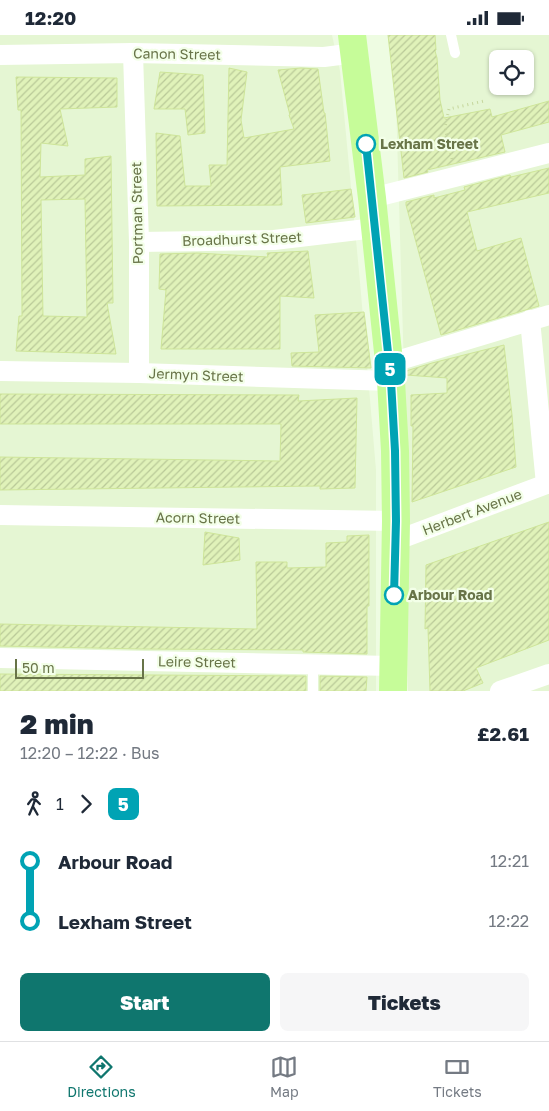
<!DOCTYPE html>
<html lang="en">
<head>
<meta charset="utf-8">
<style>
	:root { --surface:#fff; --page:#f6f6f7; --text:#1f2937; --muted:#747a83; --line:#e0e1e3; --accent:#0f766e }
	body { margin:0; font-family:"Golos Text",sans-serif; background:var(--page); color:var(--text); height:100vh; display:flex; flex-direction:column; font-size:19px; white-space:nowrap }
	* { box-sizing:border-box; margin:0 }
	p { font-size:16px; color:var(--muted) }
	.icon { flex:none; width:28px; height:28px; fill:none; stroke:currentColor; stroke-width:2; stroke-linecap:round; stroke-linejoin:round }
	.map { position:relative; height:656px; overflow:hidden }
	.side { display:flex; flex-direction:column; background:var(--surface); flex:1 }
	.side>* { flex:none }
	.badge { padding:0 10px; border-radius:8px; font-size:18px; line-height:32px }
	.controls { position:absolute; left:489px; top:15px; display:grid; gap:10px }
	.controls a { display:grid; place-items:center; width:45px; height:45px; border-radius:8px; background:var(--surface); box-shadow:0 1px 4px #0004; font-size:25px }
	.scale { position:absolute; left:15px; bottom:12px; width:129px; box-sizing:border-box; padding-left:5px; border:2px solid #687448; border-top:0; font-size:14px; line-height:18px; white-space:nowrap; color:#687448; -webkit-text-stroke:4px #f3ffe8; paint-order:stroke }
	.map>.badge { position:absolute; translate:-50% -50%; box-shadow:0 0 0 2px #fff }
	.legs { display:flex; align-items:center; gap:8px; height:55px; padding:0 20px; font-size:16px }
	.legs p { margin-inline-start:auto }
	.headline { display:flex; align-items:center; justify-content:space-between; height:85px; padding:0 20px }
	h1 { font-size:28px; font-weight:800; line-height:38px }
	.cta { display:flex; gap:10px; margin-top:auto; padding:10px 20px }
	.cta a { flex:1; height:58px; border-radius:8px; background:var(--accent); color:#fff; font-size:20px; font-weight:800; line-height:58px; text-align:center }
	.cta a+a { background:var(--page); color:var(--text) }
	ul { padding:0 20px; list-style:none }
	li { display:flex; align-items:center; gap:18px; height:60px; font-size:19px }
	li i { display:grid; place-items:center; width:8px; height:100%; margin:0 6px; background:currentColor }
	li i::after { content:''; width:12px; height:12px; margin:-6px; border:4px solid; border-radius:50%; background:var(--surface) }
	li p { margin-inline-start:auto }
	li:first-child i { background:linear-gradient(#0000 50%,currentColor 0) }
	li:last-child i { background:linear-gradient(currentColor 50%,#0000 0) }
	.status { display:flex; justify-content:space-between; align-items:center; height:35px; padding:0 25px; background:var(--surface); direction:ltr }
	.status svg { height:14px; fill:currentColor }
	.tab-bar { display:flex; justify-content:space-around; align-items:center; height:70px; border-top:1px solid var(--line); background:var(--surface); font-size:14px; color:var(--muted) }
	.tab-bar a { display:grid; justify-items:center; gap:2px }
	.tab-bar .selected { color:var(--accent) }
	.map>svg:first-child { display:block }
</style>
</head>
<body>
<div class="status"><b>12:20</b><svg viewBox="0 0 49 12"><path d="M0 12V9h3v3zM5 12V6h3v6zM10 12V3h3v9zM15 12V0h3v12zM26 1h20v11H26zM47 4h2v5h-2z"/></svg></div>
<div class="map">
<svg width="549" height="656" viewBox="0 0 549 656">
	<defs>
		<pattern id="building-hatch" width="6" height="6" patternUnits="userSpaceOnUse" patternTransform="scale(1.25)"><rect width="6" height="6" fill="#e0f2b9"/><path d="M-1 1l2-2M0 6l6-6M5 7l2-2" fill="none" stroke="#b9c998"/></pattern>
	</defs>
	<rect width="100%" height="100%" fill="#eefce2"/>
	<!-- residential -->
	<g fill="#e5f6d3" fill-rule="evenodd">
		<path d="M0 0H332L340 36 360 247 376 435V656H0Z"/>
		<path d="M394 0H549V656H408L404 335ZM498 24H525V51H498Z"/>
	</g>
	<!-- building -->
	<g fill="url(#building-hatch)" stroke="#cee599" fill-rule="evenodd">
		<path d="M388 0H435L436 15 435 16 437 23 440 65 444 83 490 74 492 82 549 66V87L501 100 505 117 427 135 428 137 404 143Z"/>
		<path d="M229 33 247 37 241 85 244 103 294 94 289 80H290L278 35 301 33 318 34 324 78H325L330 126 280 132 282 170 157 171 156 98 180 101 185 151H211L209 130H227Z"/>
		<path d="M160 37 203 40 205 98 188 100 185 74H154Z"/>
		<path d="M16 42 117 43V72L60 74 68 111 41 108 40 142 85 140V124L111 121 113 268H107L116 319 16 316 19 281H22L21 75H18ZM85 164 87 282 43 281 41 165Z"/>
		<path d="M549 133V158L467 177 477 216 521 203 539 271 441 300 406 170V167L434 160V163L465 155 464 152 510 140 511 142Z"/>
		<path d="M351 154 355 182 306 188 302 160Z"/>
		<path d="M308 216 314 263 280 261V314H161L166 255 159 254 160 219 197 218 268 222 267 218Z"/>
		<path d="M364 277 371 333 292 331 291 318 319 317 315 280Z"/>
		<path d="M504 310 512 380 516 432 412 467 413 391H411V360L447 358V343L406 340V336L432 328Z"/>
		<path d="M0 359 299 360 298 366 357 363 355 453 320 454V451L0 455V422L280 426 281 389H0Z"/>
		<path d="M549 487V605L476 633 483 648 463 656H430L428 593 425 594 426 530Z"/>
		<path d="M205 497 239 503 240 525 203 530Z"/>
		<path d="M369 500V571H367V619L303 617V615L141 614 0 611V589L257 594 256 527H287V533L326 532V508L347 507V501Z"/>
		<path d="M0 639 306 641V656H0Z"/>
		<path d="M320 641 367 642 366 656H320Z"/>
	</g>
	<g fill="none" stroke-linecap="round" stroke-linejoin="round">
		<!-- path -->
		<path stroke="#c5d69c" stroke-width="3" stroke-dasharray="1 4" stroke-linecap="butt" d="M452 124 445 92 449 74 484 66"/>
		<!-- lane -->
		<g stroke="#fff" stroke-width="10">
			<path d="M451 0 455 18"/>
			<path d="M313 629V656"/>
		</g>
		<!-- street -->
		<g stroke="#fff" stroke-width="20">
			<path d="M133 18 139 207V338"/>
			<path d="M0 20 133 18 324 22 355 18"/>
			<path d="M372 163 549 118"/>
			<path d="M139 207 274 205 375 193"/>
			<path d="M530 285 546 449"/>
			<path d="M390 328 549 280"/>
			<path d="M0 336 139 338 391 346"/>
			<path d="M0 480 396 486"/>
			<path d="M395 506 549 448"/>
			<path d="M0 623 393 631"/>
			<path d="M500 656 549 639"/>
		</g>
		<!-- primary -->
		<path stroke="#c6fc99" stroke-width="28" d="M352 0 372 163 391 346 395 416 396 486 393 656"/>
	</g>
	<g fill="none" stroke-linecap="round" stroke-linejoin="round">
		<defs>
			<path id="line-1" d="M366 109 391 346 395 416 396 486 394 560"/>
		</defs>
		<!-- line-1 casing -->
		<use href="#line-1" stroke="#fff" stroke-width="11"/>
		<!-- line-1 -->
		<use href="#line-1" stroke="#00a3b4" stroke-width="8"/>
	</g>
	<!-- markers -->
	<g fill="#fff" stroke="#00a3b4" stroke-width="2.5">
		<circle cx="366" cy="109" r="9"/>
		<circle cx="394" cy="560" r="9"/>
	</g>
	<g text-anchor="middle" stroke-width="4.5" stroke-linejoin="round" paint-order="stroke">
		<!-- street labels -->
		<g font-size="14" fill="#687448" stroke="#f3ffe8">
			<text transform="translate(177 19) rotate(1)" y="5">Canon Street</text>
			<text transform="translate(137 178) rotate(-91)" y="5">Portman Street</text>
			<text transform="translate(242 204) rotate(-2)" y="5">Broadhurst Street</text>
			<text transform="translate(196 340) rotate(2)" y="5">Jermyn Street</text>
			<text transform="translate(472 477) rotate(-21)" y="5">Herbert Avenue</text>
			<text transform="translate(198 483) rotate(1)" y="5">Acorn Street</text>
			<text transform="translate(197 627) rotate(1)" y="5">Leire Street</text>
		</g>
		<!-- stop labels -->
		<g font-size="14" font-weight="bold" fill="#687448" stroke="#f3ffe8" text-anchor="start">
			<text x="380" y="114">Lexham Street</text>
			<text x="408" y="565">Arbour Road</text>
		</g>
	</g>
</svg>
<div class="controls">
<a><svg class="icon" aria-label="locate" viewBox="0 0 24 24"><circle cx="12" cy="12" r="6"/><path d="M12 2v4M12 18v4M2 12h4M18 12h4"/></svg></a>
</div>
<div class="scale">50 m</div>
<b class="badge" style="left:390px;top:334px;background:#00a3b4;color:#fff">5</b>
</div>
<section class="side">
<div class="headline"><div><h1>2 min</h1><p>12:20 – 12:22 · Bus</p></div><b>£2.61</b></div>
<div class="legs"><svg class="icon" aria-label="walk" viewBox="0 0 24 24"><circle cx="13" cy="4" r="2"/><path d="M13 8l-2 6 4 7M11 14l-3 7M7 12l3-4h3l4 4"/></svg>1<svg class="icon" aria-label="forward" viewBox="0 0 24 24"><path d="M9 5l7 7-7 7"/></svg><b class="badge" style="background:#00a3b4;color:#fff">5</b></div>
<ul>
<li><i style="color:#00a3b4"></i><b>Arbour Road</b><p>12:21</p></li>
<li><i style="color:#00a3b4"></i><b>Lexham Street</b><p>12:22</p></li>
</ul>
<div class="cta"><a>Start</a><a>Tickets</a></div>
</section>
<nav class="tab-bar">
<a class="selected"><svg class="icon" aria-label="directions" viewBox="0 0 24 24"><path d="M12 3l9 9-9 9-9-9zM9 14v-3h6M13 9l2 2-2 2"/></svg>Directions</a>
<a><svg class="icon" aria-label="map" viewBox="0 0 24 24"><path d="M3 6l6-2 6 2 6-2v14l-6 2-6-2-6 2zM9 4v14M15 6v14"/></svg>Map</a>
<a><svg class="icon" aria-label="tickets" viewBox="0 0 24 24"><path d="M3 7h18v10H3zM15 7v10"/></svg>Tickets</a>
</nav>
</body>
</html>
